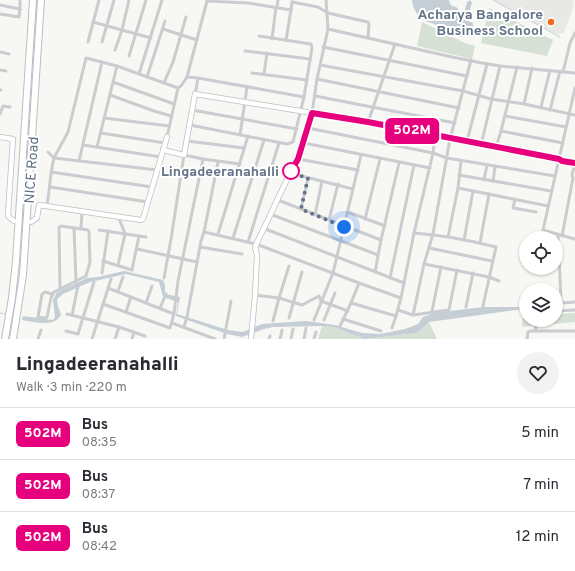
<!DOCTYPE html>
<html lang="en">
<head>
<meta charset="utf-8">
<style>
	:root { --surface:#fff; --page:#f2f2f3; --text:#2b2b33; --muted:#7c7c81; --line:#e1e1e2 }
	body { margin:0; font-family:Overpass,sans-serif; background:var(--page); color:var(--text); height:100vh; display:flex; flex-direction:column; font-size:15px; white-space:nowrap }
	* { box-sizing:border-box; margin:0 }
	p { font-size:13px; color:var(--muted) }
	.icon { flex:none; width:22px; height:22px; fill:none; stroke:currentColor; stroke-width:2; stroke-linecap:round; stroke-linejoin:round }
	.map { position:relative; height:339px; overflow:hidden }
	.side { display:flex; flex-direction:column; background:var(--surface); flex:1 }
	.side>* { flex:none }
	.badge { padding:0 8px; border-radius:6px; font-size:14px; line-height:26px }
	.fabs { position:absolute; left:519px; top:231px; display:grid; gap:8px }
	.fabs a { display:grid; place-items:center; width:44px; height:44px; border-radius:50%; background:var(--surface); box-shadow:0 1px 3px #0004; font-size:20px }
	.you { position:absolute; width:20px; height:20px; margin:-10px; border:3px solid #fff; border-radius:50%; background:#1a73e8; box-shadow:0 0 0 6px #1a73e833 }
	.map>.badge { position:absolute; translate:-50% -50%; box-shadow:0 0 0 2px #fff }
	.round { display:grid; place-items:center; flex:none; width:42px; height:42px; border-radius:21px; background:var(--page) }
	.summary { display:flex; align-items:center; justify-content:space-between; height:68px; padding:0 16px }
	h1 { font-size:19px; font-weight:800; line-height:30px }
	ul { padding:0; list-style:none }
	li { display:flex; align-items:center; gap:12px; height:52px; padding:0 16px; border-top:1px solid var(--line) }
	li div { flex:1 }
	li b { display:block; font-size:15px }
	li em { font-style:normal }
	li .badge { min-width:44px; font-weight:700; text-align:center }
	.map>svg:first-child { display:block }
</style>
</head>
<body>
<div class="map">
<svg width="575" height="339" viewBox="0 0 575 339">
	<rect width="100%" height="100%" fill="#f7f7f4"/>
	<!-- built -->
	<path fill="#e8e8e7" d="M494 0H572L574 1 572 11 564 33 556 34Z"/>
	<!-- green -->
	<g fill="#d7e0d4">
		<path d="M489 8 553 40 547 56 481 43Z"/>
		<path d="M422 22 465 43 475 46 472 59 417 46Z"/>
		<path d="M575 313V322L522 327 523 317 526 316V320H556V314Z"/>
		<path d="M429 322 437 339H318L322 326 333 327 365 339 417 333Z"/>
	</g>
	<!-- water -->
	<g fill="#c4ced4">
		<path d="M412 0H449L450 4 452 6C461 7 458 13 463 18L467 2 470 0 472 3 468 16V21L473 23V32L471 36 463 35 462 37H459V32L457 29C448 35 442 30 434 24 432 23 428 22 425 21 417 16 413 9 412 0Z"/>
		<path d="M124 271 163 280 165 285V294L180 297 177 314 228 330 243 332 262 324 306 321 335 325 362 333 380 334 405 329 418 324 423 317 434 313 483 307H523V309L429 322 417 333 365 339 333 327 322 326 273 327 264 329 242 337 227 334 176 316 178 302 163 297 159 282 126 274 90 282 63 294 57 299 58 307 61 314C56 328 35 322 22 320L23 316 53 320 55 317 53 300 57 292 87 278 98 277Z"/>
	</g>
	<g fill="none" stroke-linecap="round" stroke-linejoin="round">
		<!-- stream -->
		<g stroke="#c4ced4" stroke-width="1">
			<path d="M493 0 560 37"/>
			<path d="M0 313 5 314"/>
		</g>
		<defs>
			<g id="secondary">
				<path d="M0 137 13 139 8 214 9 217 14 221"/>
				<path d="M163 150 184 155 195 94 368 122 559 159 562 161 575 163"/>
				<path d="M31 222 37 218 39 205 141 220 143 219 167 137"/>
				<path d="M251 339 255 295 257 256 255 247 290 173 298 159 312 113"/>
			</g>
			<g id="highway">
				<path d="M5 339 12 298 16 261 33 0"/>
				<path d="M13 339 23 275 41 0"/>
			</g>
		</defs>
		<!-- secondary casing -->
		<use href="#secondary" stroke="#bbbfc5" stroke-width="6"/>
		<!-- highway casing -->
		<use href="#highway" stroke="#bbbec1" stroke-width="8"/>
		<!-- street -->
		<g stroke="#caccd0" stroke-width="3">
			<path d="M207 0V1L248 3 291 10 292 2"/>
			<path d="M292 2 318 7 328 13 368 22 369 25 368 38"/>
			<path d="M0 5 20 9 19 17 0 14"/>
			<path d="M277 7 278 0"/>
			<path d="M20 9V0"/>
			<path d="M93 22 151 38"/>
			<path d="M163 29 197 40"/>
			<path d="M328 29 452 57 482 63 500 66 575 73"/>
			<path d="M272 39 276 7"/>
			<path d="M286 40 291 10"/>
			<path d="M88 42 99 0"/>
			<path d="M102 42 114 0"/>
			<path d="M323 47 467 76"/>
			<path d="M115 50 122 30 129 0"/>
			<path d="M245 51 310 59"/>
			<path d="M0 52 9 54"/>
			<path d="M129 56 146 0"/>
			<path d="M320 65 463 91 491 99 524 104 575 115"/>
			<path d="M0 70 6 71"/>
			<path d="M563 72 570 43 575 33"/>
			<path d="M252 73 307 80"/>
			<path d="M139 74 162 0"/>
			<path d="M264 74 267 53"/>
			<path d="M147 77 165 21"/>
			<path d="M187 77 198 78"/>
			<path d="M317 79 459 108"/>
			<path d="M113 82 174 104"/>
			<path d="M164 83 173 62 186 17"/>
			<path d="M178 88 181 86 187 77 207 1"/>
			<path d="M575 88 543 230 575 239"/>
			<path d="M0 90H1"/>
			<path d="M195 94 198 78 304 97"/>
			<path d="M110 95 154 111 171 116"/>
			<path d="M315 96 455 123"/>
			<path d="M524 104 532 68"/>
			<path d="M541 107 550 70"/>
			<path d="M192 110 297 129"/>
			<path d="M550 110 560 71"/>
			<path d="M312 113 317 79 328 29 326 0"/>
			<path d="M0 114 3 106 10 107"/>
			<path d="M505 116 566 127"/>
			<path d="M104 118 169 126"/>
			<path d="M368 122 395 44"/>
			<path d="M190 125 287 144 293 142 304 97 312 48 311 44 259 36"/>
			<path d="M308 128 433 153 447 158 555 176"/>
			<path d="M501 131 563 143"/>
			<path d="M101 133 165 143"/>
			<path d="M240 135 247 87"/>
			<path d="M187 141 244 148"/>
			<path d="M467 141 487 64"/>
			<path d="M304 143 430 168"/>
			<path d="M83 145 161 157"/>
			<path d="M481 145 500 66"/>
			<path d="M97 147 117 66"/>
			<path d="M496 147 501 131 517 67"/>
			<path d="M298 159 358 170"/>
			<path d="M79 161 102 62"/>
			<path d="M157 170 54 158 68 132 86 58 117 66 178 88 167 137"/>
			<path d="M51 172 152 187"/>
			<path d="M290 173 353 189"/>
			<path d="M459 175 551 191"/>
			<path d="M484 180 487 165"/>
			<path d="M493 181 495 167"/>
			<path d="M50 187 148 202"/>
			<path d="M458 188 548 206"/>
			<path d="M515 199 513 208 536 212"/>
			<path d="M278 200 381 240"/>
			<path d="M47 205C50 189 50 173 54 158L48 152"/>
			<path d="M301 209 308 178"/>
			<path d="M348 212 385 226"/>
			<path d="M270 214 378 255"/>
			<path d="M315 215 322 181"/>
			<path d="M365 219 380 159"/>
			<path d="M329 220 338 184"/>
			<path d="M74 228 76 282"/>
			<path d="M81 228 82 212"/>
			<path d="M263 228 404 283"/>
			<path d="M99 230 146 237"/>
			<path d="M204 232 256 244 359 283 401 298"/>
			<path d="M414 233 433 153 435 136"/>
			<path d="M218 234 248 136"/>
			<path d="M558 235 561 300 563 303 575 302"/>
			<path d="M562 236 573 178 572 175 575 162"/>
			<path d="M448 237 458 188 461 161"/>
			<path d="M233 238 264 140"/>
			<path d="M464 240 473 191"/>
			<path d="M248 242 279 143"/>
			<path d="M480 243 489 194"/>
			<path d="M200 247 242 254"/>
			<path d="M429 248 492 261"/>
			<path d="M137 249 197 262"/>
			<path d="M103 261 132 270 139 236"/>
			<path d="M424 264 489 277 499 281"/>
			<path d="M118 265 125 234 119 218"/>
			<path d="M375 272 381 240 399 163"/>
			<path d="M102 273 108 231"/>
			<path d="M164 278 171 239 184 155 203 159 240 164"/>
			<path d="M390 278 414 165"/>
			<path d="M359 283 351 303 396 316 401 298 414 233C442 235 469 240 496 247L483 306"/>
			<path d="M118 291 123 277"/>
			<path d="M52 294 45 292 42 294 38 317 46 318 47 317 51 298 54 292 86 276 90 262 89 232 88 230 61 226 59 227 60 289"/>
			<path d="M255 295 279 298 289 266"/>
			<path d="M146 303 152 286"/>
			<path d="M103 304 170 328 174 314 108 288"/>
			<path d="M466 307 473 273"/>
			<path d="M160 308 166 294"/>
			<path d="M398 310 413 315 449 310 457 270"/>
			<path d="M432 311 441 267"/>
			<path d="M556 311 575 310"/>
			<path d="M126 312 131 297"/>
			<path d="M67 314 119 327 145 336"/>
			<path d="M174 314 178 281 203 159"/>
			<path d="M72 315 78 286"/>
			<path d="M413 315 424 264 433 234 450 139 471 60"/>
			<path d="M289 318 302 272"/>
			<path d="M343 319 381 331"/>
			<path d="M314 320 333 273 361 155"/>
			<path d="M324 320 335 293"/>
			<path d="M535 320 536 331"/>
			<path d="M273 321 279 298 302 305 319 296 321 301 348 311"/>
			<path d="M172 323 215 339"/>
			<path d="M340 326 351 303"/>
			<path d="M184 327 187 317 201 241 204 232 218 162"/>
			<path d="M392 328 396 316"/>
			<path d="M66 331 78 334 94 282"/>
			<path d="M38 339 41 330"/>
			<path d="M92 339 111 279"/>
			<path d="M115 339 119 327"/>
			<path d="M132 339 134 332"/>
			<path d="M224 339 231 301"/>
			<path d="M269 339 270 336"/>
			<path d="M280 339 282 330"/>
			<path d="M291 339 293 329"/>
			<path d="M304 339 306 328"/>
			<path d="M314 339 316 332"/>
			<path d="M527 339 528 332 530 331H575"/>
		</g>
		<!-- secondary -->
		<use href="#secondary" stroke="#fff" stroke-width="4.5"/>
		<!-- highway -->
		<use href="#highway" stroke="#fff" stroke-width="6"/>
	</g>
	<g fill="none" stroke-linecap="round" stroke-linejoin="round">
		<defs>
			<path id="line" d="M290 173 298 159 312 113 368 122 559 159 562 161 575 163"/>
		</defs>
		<!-- line casing -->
		<use href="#line" stroke="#fff" stroke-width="9"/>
		<!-- line -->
		<use href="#line" stroke="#e6007e" stroke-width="6"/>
		<!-- walk -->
		<path stroke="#637388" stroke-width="4" stroke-dasharray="0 7.2" d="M291 171 290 173 308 178 301 209 344 227"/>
	</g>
	<!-- markers -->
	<circle fill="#f56617" stroke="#fff" stroke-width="1.5" cx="551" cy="22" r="4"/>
	<circle fill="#fff" stroke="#e6007e" stroke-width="2" cx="291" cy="171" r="8"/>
	<g text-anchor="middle" stroke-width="4" stroke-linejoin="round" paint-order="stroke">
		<!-- poi labels -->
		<g font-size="14" font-weight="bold" fill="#637388" stroke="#fff" text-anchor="end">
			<text x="543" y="19">Acharya Bangalore<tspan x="543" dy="16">Business School</tspan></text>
		</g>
		<!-- street labels -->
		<g font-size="14" fill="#637388" stroke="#fff">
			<text transform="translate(31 170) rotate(-86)" y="5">NICE Road</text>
		</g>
		<!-- stop labels -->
		<g font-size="14" font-weight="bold" fill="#637388" stroke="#fff" text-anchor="end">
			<text x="279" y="176">Lingadeeranahalli</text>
		</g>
	</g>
</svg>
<div class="fabs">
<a><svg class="icon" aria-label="locate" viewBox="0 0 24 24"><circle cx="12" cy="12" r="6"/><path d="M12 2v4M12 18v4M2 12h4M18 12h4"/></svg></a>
<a><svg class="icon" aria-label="layers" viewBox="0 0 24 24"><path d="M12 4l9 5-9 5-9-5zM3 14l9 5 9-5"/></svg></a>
</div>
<div class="you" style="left:344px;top:227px"></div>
<b class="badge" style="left:412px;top:131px;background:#e6007e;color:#fff">502M</b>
</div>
<section class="side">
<div class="summary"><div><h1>Lingadeeranahalli</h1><p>Walk · 3 min · 220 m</p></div><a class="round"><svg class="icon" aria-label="heart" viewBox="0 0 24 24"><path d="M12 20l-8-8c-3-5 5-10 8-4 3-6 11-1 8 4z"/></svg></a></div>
<ul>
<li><span class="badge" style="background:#e6007e;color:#fff">502M</span><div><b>Bus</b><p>08:35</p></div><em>5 min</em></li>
<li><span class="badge" style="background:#e6007e;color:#fff">502M</span><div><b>Bus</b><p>08:37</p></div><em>7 min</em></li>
<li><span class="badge" style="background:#e6007e;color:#fff">502M</span><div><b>Bus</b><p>08:42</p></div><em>12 min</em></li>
</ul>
</section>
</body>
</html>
